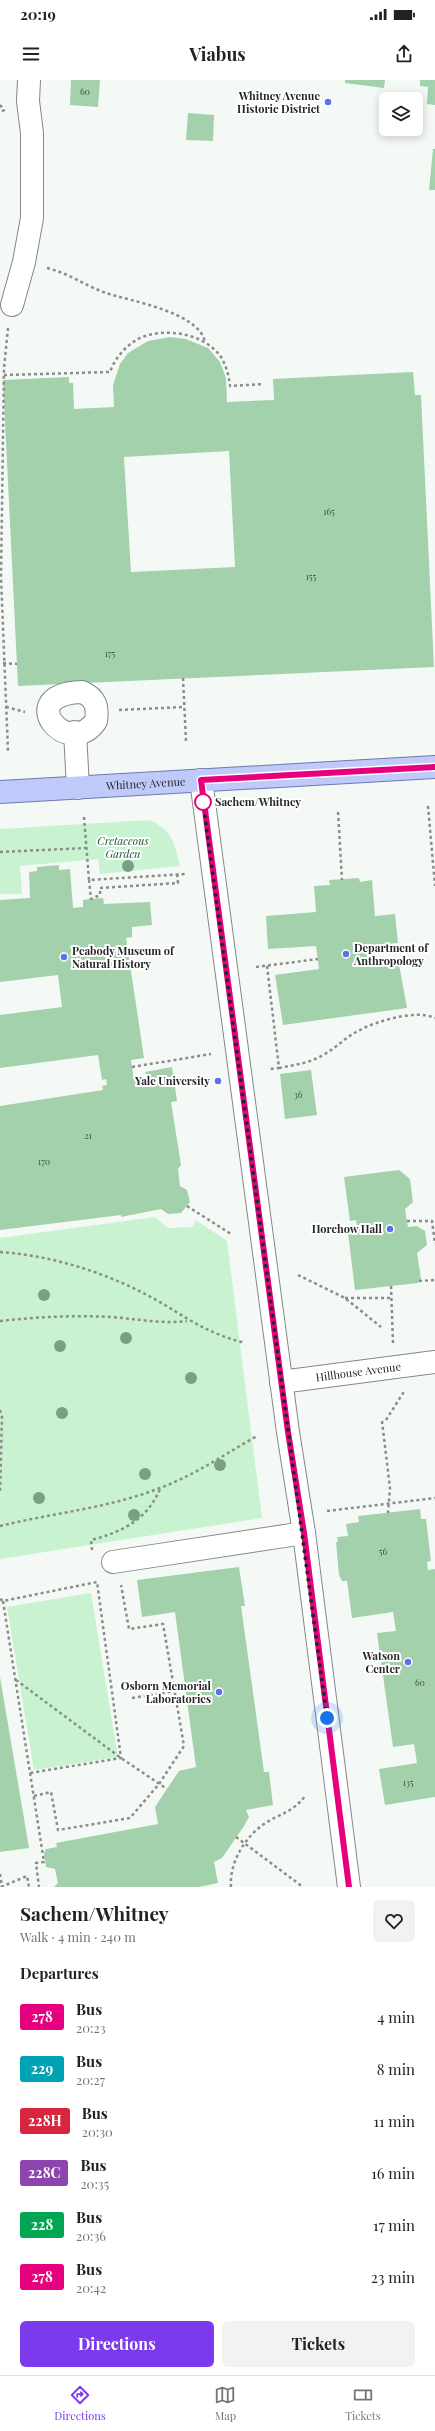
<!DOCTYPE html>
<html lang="en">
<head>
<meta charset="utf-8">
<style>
	:root { --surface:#fff; --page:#f2f2f2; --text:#222; --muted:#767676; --line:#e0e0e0; --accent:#7c3aed }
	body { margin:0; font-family:"Playfair Display",serif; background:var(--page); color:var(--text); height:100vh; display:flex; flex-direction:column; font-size:15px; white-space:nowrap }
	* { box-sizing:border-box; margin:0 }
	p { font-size:13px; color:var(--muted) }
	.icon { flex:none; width:22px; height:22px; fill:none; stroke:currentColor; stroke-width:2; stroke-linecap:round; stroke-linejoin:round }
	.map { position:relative; height:1807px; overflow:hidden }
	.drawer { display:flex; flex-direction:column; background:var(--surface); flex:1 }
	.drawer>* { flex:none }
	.badge { padding:0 8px; border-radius:3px; font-size:14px; line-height:26px }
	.tools { position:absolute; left:379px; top:12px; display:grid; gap:8px }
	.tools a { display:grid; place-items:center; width:44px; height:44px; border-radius:6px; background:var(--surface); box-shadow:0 2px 10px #0003; font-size:20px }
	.you { position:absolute; width:20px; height:20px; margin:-10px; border:3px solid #fff; border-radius:50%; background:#1a73e8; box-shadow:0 0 0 6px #1a73e833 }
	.map>.badge { position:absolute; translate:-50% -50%; box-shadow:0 0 0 2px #fff }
	h2 { padding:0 20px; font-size:15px; line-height:36px }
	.round { display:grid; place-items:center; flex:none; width:42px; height:42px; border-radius:6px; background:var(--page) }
	.headline { display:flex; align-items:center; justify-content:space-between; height:68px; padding:0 20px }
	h1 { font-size:19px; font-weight:700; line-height:30px }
	.button { display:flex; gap:8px; margin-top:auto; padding:8px 20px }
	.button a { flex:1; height:46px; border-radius:6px; background:var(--accent); color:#fff; font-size:16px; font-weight:700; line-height:46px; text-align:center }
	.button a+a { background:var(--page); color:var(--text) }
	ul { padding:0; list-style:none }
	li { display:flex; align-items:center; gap:12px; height:52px; padding:0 20px }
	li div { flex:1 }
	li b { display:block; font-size:15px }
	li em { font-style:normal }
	li .badge { min-width:44px; font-weight:700; text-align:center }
	.status { display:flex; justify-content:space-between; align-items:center; height:28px; padding:0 20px; background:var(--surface); direction:ltr }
	.status svg { height:11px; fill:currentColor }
	header { display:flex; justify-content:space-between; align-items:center; height:52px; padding:0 20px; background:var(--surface); font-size:18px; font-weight:700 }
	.tab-bar { display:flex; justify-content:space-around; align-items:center; height:56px; border-top:1px solid var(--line); background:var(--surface); font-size:11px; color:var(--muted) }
	.tab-bar a { display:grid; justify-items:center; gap:2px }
	.tab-bar .active { color:var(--accent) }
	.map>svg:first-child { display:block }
</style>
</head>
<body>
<div class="status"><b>20:19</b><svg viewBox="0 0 49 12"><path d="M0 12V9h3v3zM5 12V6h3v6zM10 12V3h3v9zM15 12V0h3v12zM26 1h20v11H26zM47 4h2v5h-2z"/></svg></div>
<header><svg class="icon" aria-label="menu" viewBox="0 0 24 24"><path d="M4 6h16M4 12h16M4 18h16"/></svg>Viabus<svg class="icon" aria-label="share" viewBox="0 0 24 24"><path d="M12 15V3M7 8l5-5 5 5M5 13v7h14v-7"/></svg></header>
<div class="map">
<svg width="435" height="1807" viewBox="0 0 435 1807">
	<rect width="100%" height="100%" fill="#f4f9f5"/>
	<!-- green -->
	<g fill="#c9f3d0">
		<path d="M149 740C172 749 175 764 180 786L100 794 98 779 20 786 22 814H0V749Z"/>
		<path d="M155 1137 168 1148 192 1147 196 1140 227 1161 262 1438 0 1479V1158Z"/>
		<path d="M91 1513 118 1677 34 1690 7 1527Z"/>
	</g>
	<!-- building -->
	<g fill="#a3d1ab" fill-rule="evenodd">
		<path d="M71 0H100L98 27 70 25Z"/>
		<path d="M345 0H385L384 8 345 3Z"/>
		<path d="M420 0H435V25L427 24 428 7 420 6Z"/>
		<path d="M188 33 214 35 213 61 186 60Z"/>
		<path d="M433 69H435V110H429Z"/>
		<path d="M170 257 186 259 208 268 220 282 226 298 227 322 274 320 273 299 413 292 415 315H421L434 587 18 606 3 300 69 297V303H73L74 329 114 327 113 305 120 284 128 273 148 261ZM229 371 235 487 131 492 124 377Z"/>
		<path d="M59 785V790L70 789 73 828 83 827V820L91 819 103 818 104 824 150 822 152 845 132 847V857L126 858 144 978 131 980 134 1001 147 999 145 992 172 987 177 1021 171 1022 181 1085 178 1089 180 1106 187 1110 190 1122 181 1133 168 1134 161 1129 121 1137V1135L0 1150V1026L103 1010 102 1006 107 1005 106 999 102 1000 98 975 0 988V935L62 927 58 895 0 902V820L30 818 29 792 37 791V787Z"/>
		<path d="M359 798 360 802 372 800 375 836 395 834 398 863 374 865 375 881 398 879 407 928 283 945 275 895 319 889 316 866 268 869 266 836 316 832 314 806 330 805 329 800Z"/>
		<path d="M311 990 317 1035 285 1039 280 994Z"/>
		<path d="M399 1090 410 1099 413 1122 405 1129 408 1147 417 1146 425 1151 427 1165 417 1173 421 1199 418 1203 355 1210 348 1153 358 1152 356 1140 350 1141 344 1097Z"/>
		<path d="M420 1429 421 1439H426L431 1481 427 1482 428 1490 435 1489V1717L385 1725 379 1689 417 1683 414 1664 393 1667 377 1553 396 1551 393 1532 352 1538 347 1501H342L339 1495 336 1462H338L337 1457 348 1456 346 1444 359 1442 358 1436Z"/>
		<path d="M239 1487 245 1526H241L264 1692H269L273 1725 246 1730 249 1737 244 1746 222 1778 214 1782 218 1803 199 1807H54L58 1803 55 1789 46 1787 44 1773 46 1769 57 1767 56 1763 158 1744 155 1727 179 1691 196 1687 175 1532 142 1537 137 1500Z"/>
		<path d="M0 1597 29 1768 0 1772Z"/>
	</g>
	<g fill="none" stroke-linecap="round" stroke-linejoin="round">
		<defs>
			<g id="minor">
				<path d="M12 225 24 182 32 138V53L28 21 29 0"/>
				<path d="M82 612C96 618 98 627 96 641 68 681 12 614 82 612Z"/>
				<path d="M75 652 78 708"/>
				<path d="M201 700 288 1352 304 1453 349 1807"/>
				<path id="s1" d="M281 1302 435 1282"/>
				<path d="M113 1482 304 1453"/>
			</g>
			<g id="major">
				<path id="s2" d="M0 712 435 687"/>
			</g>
		</defs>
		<!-- minor casing -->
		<use href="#minor" stroke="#838884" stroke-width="24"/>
		<!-- major casing -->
		<use href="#major" stroke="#6e7aad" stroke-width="24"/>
		<!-- path -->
		<g stroke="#8a8e8b" stroke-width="2.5" stroke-dasharray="3 3" stroke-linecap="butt">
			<path d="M0 25 4 30 0 33"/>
			<path d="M47 188C68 193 86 206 106 213 130 221 199 232 205 262"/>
			<path d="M8 248 4 288 1 497 8 671"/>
			<path d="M4 295 110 292C115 278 126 265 140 258 165 247 204 253 221 277 226 285 229 296 230 306L264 304"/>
			<path d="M3 583 17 584"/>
			<path d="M183 598 186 661"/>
			<path d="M6 627 25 632"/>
			<path d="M119 630 184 627"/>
			<path d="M428 726 435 806"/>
			<path d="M338 732 342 800"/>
			<path d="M84 737 89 800 185 794"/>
			<path d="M0 772 86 768"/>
			<path d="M89 800 91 819 100 815V808L178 803 177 794"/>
			<path d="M267 886 279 988 270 989"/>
			<path d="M256 887 318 879"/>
			<path d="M132 987 211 974"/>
			<path d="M279 988C294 985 310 983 323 975 336 968 346 957 358 951 376 941 416 929 435 938"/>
			<path d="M187 1126 231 1154"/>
			<path d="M407 1141H432L435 1164"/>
			<path d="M0 1172C58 1176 116 1196 165 1225 194 1243 211 1254 245 1263"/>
			<path d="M298 1195 345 1218 381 1247"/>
			<path d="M419 1201 435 1200"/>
			<path d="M391 1206 393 1263"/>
			<path d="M345 1218H390"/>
			<path d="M0 1241C37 1237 74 1235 111 1237 137 1239 161 1244 187 1241"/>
			<path d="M0 1330 2 1337 0 1413"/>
			<path d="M386 1340 405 1310"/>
			<path d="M382 1341 390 1408 388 1433"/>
			<path d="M327 1431 435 1418"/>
			<path d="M0 1446C53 1433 109 1428 160 1408 195 1395 225 1374 257 1356"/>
			<path d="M92 1470 91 1460C122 1452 147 1440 160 1409"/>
			<path d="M0 1519 3 1521 97 1502 121 1678 30 1693"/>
			<path d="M3 1521 44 1782 36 1783 39 1807"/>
			<path d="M16 1600 121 1678 167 1709"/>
			<path d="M132 1618 175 1611"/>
			<path d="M34 1716 51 1712 58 1750 130 1738 159 1704 184 1666 163 1544 129 1549 121 1505"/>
			<path d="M236 1757 303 1807"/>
			<path d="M0 1794 2 1807"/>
			<path d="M1 1807 27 1796 29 1807"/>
			<path d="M231 1807C229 1783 245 1757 264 1744 282 1732 291 1734 306 1715"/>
		</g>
		<!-- minor -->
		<use href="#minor" stroke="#fff" stroke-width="22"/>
		<!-- major -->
		<use href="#major" stroke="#bfcafa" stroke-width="22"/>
	</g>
	<!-- trees -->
	<g fill="#77a084">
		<circle cx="128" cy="786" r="6"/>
		<circle cx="44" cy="1215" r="6"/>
		<circle cx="126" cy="1258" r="6"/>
		<circle cx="60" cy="1266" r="6"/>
		<circle cx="191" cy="1298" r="6"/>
		<circle cx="62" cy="1333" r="6"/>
		<circle cx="220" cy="1385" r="6"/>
		<circle cx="145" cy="1394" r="6"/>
		<circle cx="39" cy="1418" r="6"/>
		<circle cx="134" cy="1435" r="6"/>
	</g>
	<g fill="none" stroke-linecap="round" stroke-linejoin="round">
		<defs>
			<path id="line" d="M349 1807 304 1453 288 1352 201 700 435 687"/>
		</defs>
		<!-- line casing -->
		<use href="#line" stroke="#fff" stroke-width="9"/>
		<!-- line -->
		<use href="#line" stroke="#e6007e" stroke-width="6"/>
		<!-- walk -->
		<path stroke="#252725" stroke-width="4" stroke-dasharray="0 7.2" d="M203 722 327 1638"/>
	</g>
	<!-- markers -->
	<g fill="#6170e8" stroke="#fff" stroke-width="1.5">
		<circle cx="328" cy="22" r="4"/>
		<circle cx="346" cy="874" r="4"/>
		<circle cx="64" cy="877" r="4"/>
		<circle cx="218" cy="1001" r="4"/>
		<circle cx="390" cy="1149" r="4"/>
		<circle cx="408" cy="1582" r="4"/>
		<circle cx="219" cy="1612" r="4"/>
	</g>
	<circle fill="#fff" stroke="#e6007e" stroke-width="2" cx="203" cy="722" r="8"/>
	<g text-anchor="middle" stroke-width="4" stroke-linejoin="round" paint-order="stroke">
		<!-- number labels -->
		<g font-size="9" fill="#445246">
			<text x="85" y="15">60</text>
			<text x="329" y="435">165</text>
			<text x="311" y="500">155</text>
			<text x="110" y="577">175</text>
			<text x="298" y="1018">36</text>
			<text x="88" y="1059">21</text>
			<text x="44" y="1085">170</text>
			<text x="383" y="1475">56</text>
			<text x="420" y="1606">60</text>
			<text x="408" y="1706">135</text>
		</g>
		<!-- poi labels -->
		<g font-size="11" font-weight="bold" fill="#252725" stroke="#fff" text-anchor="end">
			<text x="320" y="20">Whitney Avenue<tspan x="320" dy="13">Historic District</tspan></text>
			<text x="354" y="872" text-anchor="start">Department of<tspan x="354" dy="13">Anthropology</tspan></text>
			<text x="72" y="875" text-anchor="start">Peabody Museum of<tspan x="72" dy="13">Natural History</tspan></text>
			<text x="210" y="1005">Yale University</text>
			<text x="382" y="1153">Horchow Hall</text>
			<text x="400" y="1580">Watson<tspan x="400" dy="13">Center</tspan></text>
			<text x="211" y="1610">Osborn Memorial<tspan x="211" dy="13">Laboratories</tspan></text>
		</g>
		<!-- street labels -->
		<g font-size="11" fill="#252725" stroke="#fff">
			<text dy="4" stroke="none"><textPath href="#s2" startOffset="146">Whitney Avenue</textPath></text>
			<text dy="4" stroke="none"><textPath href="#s1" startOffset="78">Hillhouse Avenue</textPath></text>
		</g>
		<!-- stop labels -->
		<g font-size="11" font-weight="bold" fill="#252725" stroke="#fff" text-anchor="start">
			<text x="215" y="726">Sachem/Whitney</text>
		</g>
		<!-- park labels -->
		<g font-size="11" font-style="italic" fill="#115728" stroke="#fff">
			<text x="123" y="765">Cretaceous<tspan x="123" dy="13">Garden</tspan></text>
		</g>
	</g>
</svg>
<div class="tools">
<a><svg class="icon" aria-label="layers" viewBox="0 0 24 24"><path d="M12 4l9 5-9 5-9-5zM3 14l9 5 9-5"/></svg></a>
</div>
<div class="you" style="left:327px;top:1638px"></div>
</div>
<section class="drawer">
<div class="headline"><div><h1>Sachem/Whitney</h1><p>Walk · 4 min · 240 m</p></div><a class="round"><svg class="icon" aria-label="heart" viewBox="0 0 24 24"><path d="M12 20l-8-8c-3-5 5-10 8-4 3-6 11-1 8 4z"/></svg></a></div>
<h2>Departures</h2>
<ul>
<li><span class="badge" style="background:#e6007e;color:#fff">278</span><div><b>Bus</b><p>20:23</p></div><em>4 min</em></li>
<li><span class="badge" style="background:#00a3b4;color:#fff">229</span><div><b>Bus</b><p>20:27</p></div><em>8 min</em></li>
<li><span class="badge" style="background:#d7263d;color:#fff">228H</span><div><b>Bus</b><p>20:30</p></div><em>11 min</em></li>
<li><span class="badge" style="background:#8e44ad;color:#fff">228C</span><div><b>Bus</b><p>20:35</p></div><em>16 min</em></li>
<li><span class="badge" style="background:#00a651;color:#fff">228</span><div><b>Bus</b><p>20:36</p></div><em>17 min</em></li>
<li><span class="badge" style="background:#e6007e;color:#fff">278</span><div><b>Bus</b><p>20:42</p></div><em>23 min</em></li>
</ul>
<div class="button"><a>Directions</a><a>Tickets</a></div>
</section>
<nav class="tab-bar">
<a class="active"><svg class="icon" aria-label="directions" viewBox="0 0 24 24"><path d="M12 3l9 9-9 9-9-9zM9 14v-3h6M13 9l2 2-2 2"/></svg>Directions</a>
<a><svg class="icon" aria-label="map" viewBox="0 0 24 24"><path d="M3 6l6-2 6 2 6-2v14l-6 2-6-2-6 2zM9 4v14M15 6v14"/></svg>Map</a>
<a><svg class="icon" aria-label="tickets" viewBox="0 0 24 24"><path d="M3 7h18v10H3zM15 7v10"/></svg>Tickets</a>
</nav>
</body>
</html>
